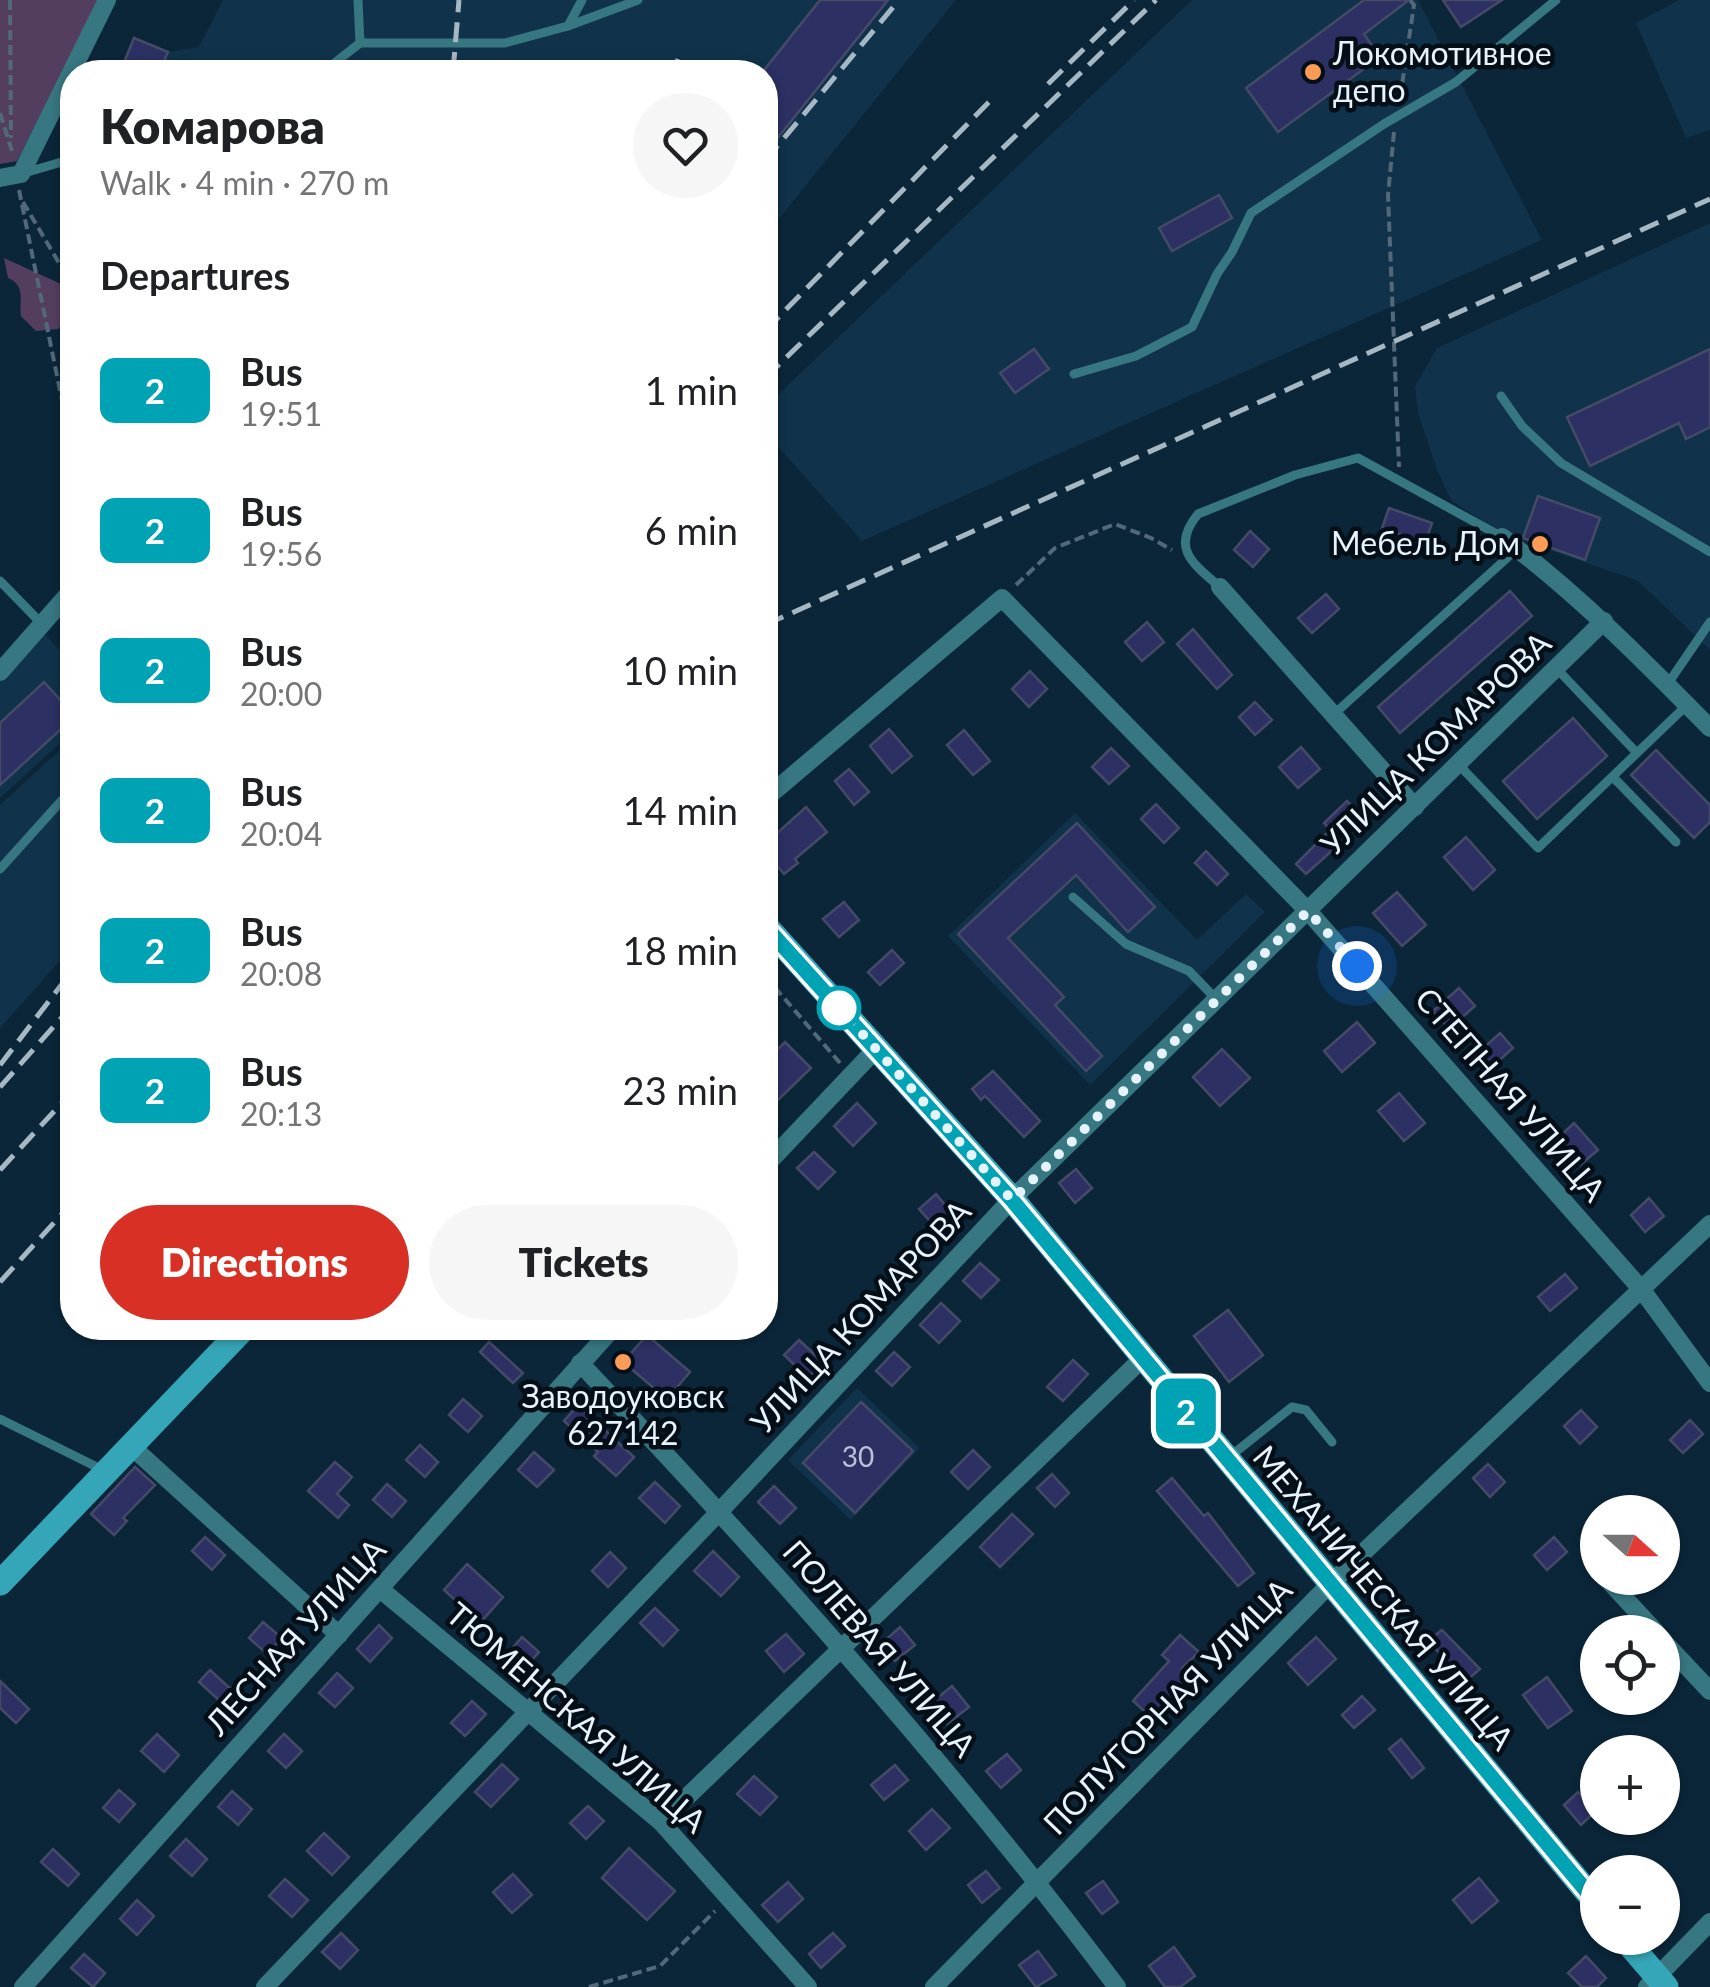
<!DOCTYPE html>
<html lang="en">
<head>
<meta charset="utf-8">
<style>
	:root { --surface:#fff; --page:#f6f6f6; --text:#202124; --muted:#757577; --accent:#d93025 }
	body { margin:0; font-family:Lato,sans-serif; background:var(--page); color:var(--text); height:100vh; display:flex; flex-direction:column; font-size:38px; white-space:nowrap }
	* { box-sizing:border-box; margin:0 }
	p { font-size:32px; color:var(--muted) }
	.icon { flex:none; width:55px; height:55px; fill:none; stroke:currentColor; stroke-width:2; stroke-linecap:round; stroke-linejoin:round }
	.map { position:relative; flex:1; overflow:hidden }
	.panel { position:absolute; left:60px; top:60px; width:718px; height:1280px; display:flex; flex-direction:column; background:var(--surface); border-radius:40px; box-shadow:0 2px 8px #0004 }
	.panel>* { flex:none }
	.badge { padding:0 20px; border-radius:15px; font-size:35px; line-height:65px }
	.needle { width:65px; rotate:111deg }
	.controls { position:absolute; left:1580px; top:1495px; display:grid; gap:20px }
	.controls a { display:grid; place-items:center; width:100px; height:100px; border-radius:50%; background:var(--surface); box-shadow:0 2px 8px #0004; font-size:50px }
	.you { position:absolute; width:50px; height:50px; margin:-25px; border:8px solid #fff; border-radius:50%; background:#1a73e8; box-shadow:0 0 0 15px #1a73e833 }
	.map>.badge { position:absolute; translate:-50% -50%; box-shadow:0 0 0 5px #fff }
	h2 { padding:0 40px; font-size:38px; line-height:90px }
	.round { display:grid; place-items:center; flex:none; width:105px; height:105px; border-radius:52px; background:var(--page) }
	.head { display:flex; align-items:center; justify-content:space-between; height:170px; padding:0 40px }
	h1 { font-size:48px; font-weight:800; line-height:75px }
	.primary-button { display:flex; gap:20px; margin-top:auto; padding:20px 40px }
	.primary-button a { flex:1; height:115px; border-radius:60px; background:var(--accent); color:#fff; font-size:40px; font-weight:800; line-height:115px; text-align:center }
	.primary-button a+a { background:var(--page); color:var(--text) }
	ul { padding:0; list-style:none }
	li { display:flex; align-items:center; gap:30px; height:140px; padding:0 40px }
	li div { flex:1 }
	li b { display:block; font-size:38px }
	li em { font-style:normal }
	li .badge { min-width:110px; font-weight:700; text-align:center }
	.map>svg:first-child { display:block }
</style>
</head>
<body>
<div class="map">
<svg width="1710" height="1987" viewBox="0 0 1710 1987">
	<rect width="100%" height="100%" fill="#0b2639"/>
	<!-- built -->
	<g fill="#10324a">
		<path d="M223 0H956L765 236V72H159L168 52 199 47Z"/>
		<path d="M1192 0H1418L1542 240 862 541 765 432V407Z"/>
		<path d="M1679 0H1710V130L1686 138 1636 23Z"/>
		<path d="M1710 223V650L1638 581 1498 532 1451 500 1437 470 1418 413 1415 386 1437 348Z"/>
		<path d="M44 633 72 664V732L0 798V682Z"/>
		<path d="M72 739V947L0 1028V805Z"/>
		<path d="M1075 813 1197 940 1246 894 1265 912 1090 1085 948 936Z"/>
		<path d="M857 1388 920 1448 851 1520 788 1460Z"/>
	</g>
	<!-- green -->
	<g fill="#533e60">
		<path d="M0 0H99L17 161 0 164Z"/>
		<path d="M4 258 72 289V313L58 329 36 331 21 316C19 300 26 285 8 278Z"/>
	</g>
	<!-- building -->
	<g fill="#2c3063" stroke="#454a66" stroke-width="2.5">
		<path d="M820 0H888L776 140 765 132V69Z"/>
		<path d="M1364 0H1409L1364 34 1380 57 1278 132 1246 88Z"/>
		<path d="M1443 0H1502L1461 27Z"/>
		<path d="M134 38 168 52 159 72H120Z"/>
		<path d="M1219 195 1232 218 1172 251 1159 228Z"/>
		<path d="M1034 349 1049 369 1015 393 1000 373Z"/>
		<path d="M1710 349V427L1686 439 1679 423 1590 466 1567 417Z"/>
		<path d="M1538 496 1600 518 1585 560 1523 538Z"/>
		<path d="M1389 508 1432 523 1425 543 1382 528Z"/>
		<path d="M1250 531 1269 549 1253 567 1234 550Z"/>
		<path d="M1510 591 1532 616 1400 733 1378 707Z"/>
		<path d="M1326 594 1339 609 1312 633 1298 618Z"/>
		<path d="M1147 622 1164 642 1142 661 1125 642Z"/>
		<path d="M1193 629 1232 675 1217 689 1177 644Z"/>
		<path d="M1030 671 1047 689 1029 707 1012 689Z"/>
		<path d="M44 682 72 713V719L0 785V723Z"/>
		<path d="M1255 702 1272 720 1255 735 1239 717Z"/>
		<path d="M1573 718 1607 756 1537 819 1503 781Z"/>
		<path d="M889 729 912 756 892 773 870 746Z"/>
		<path d="M964 730 990 761 973 775 947 745Z"/>
		<path d="M1301 747 1320 769 1298 788 1279 767Z"/>
		<path d="M1111 748 1129 766 1109 784 1092 767Z"/>
		<path d="M1656 750 1710 805V822L1694 838 1631 775Z"/>
		<path d="M849 769 869 792 854 805 835 781Z"/>
		<path d="M1347 801 1366 820 1306 874 1296 864 1330 830 1324 823Z"/>
		<path d="M1156 804 1179 828 1164 843 1141 819Z"/>
		<path d="M806 807 827 832 795 859 798 863 784 874 765 852V844Z"/>
		<path d="M1077 823 1155 907 1128 932 1076 875 1008 938 1064 997 1055 1005 1102 1056 1086 1071 958 934Z"/>
		<path d="M1466 837 1495 870 1473 890 1444 857Z"/>
		<path d="M1206 851 1228 874 1217 885 1195 863Z"/>
		<path d="M1397 892 1426 925 1402 946 1373 913Z"/>
		<path d="M844 902 859 920 839 937 823 919Z"/>
		<path d="M892 950 904 963 880 985 868 972Z"/>
		<path d="M1459 988 1475 1006 1449 1029 1433 1011Z"/>
		<path d="M1357 1022 1375 1043 1342 1072 1324 1051Z"/>
		<path d="M1500 1033 1513 1048 1491 1068 1478 1053Z"/>
		<path d="M785 1042 811 1068 778 1100 765 1087V1062Z"/>
		<path d="M1222 1049 1250 1078 1220 1106 1193 1077Z"/>
		<path d="M993 1071 1040 1121 1024 1137 985 1096 981 1100 972 1089Z"/>
		<path d="M1399 1093 1425 1123 1404 1141 1378 1111Z"/>
		<path d="M857 1103 876 1123 853 1146 834 1126Z"/>
		<path d="M1574 1123 1598 1150 1580 1165 1557 1139Z"/>
		<path d="M814 1152 835 1172 818 1189 797 1168Z"/>
		<path d="M1076 1169 1092 1188 1075 1203 1059 1183Z"/>
		<path d="M936 1194 952 1213 935 1227 919 1209Z"/>
		<path d="M1649 1198 1664 1216 1645 1232 1631 1215Z"/>
		<path d="M980 1263 999 1280 981 1298 963 1281Z"/>
		<path d="M1565 1274 1577 1288 1550 1311 1538 1297Z"/>
		<path d="M941 1303 960 1321 939 1343 920 1325Z"/>
		<path d="M1228 1310 1263 1355 1229 1382 1194 1336Z"/>
		<path d="M647 1335 690 1372 667 1399 623 1362Z"/>
		<path d="M799 1340 823 1362 808 1378 784 1355Z"/>
		<path d="M489 1342 523 1373 513 1383 480 1352Z"/>
		<path d="M894 1352 910 1367 892 1386 876 1371Z"/>
		<path d="M1073 1360 1088 1374 1063 1401 1047 1387Z"/>
		<path d="M463 1399 482 1416 468 1432 449 1415Z"/>
		<path d="M861 1402 913 1451 855 1513 803 1463Z"/>
		<path d="M578 1405 634 1457 616 1476 594 1456 598 1452 564 1421Z"/>
		<path d="M1581 1410 1597 1427 1580 1444 1564 1426Z"/>
		<path d="M1690 1420 1703 1434 1683 1453 1670 1440Z"/>
		<path d="M420 1445 438 1462 425 1477 406 1460Z"/>
		<path d="M973 1450 990 1467 968 1489 951 1472Z"/>
		<path d="M534 1452 554 1470 537 1487 518 1470Z"/>
		<path d="M335 1462 352 1477 337 1494 349 1505 338 1518 308 1491Z"/>
		<path d="M1488 1464 1505 1482 1490 1497 1473 1478Z"/>
		<path d="M135 1467 155 1485 123 1518 127 1521 114 1535 91 1514Z"/>
		<path d="M1052 1474 1069 1493 1055 1507 1037 1488Z"/>
		<path d="M1172 1478 1204 1516 1208 1513 1254 1573 1238 1586 1157 1491Z"/>
		<path d="M655 1482 680 1506 665 1523 639 1498Z"/>
		<path d="M387 1484 406 1501 392 1517 373 1500Z"/>
		<path d="M774 1486 796 1508 780 1524 758 1502Z"/>
		<path d="M1012 1514 1033 1534 1000 1567 980 1547Z"/>
		<path d="M205 1537 225 1555 212 1570 192 1551Z"/>
		<path d="M1554 1537 1567 1552 1547 1570 1534 1555Z"/>
		<path d="M713 1551 739 1577 721 1596 694 1571Z"/>
		<path d="M610 1552 626 1568 608 1587 592 1571Z"/>
		<path d="M467 1564 503 1597 480 1623 444 1590Z"/>
		<path d="M655 1608 678 1630 663 1646 640 1623Z"/>
		<path d="M263 1622 282 1638 267 1654 249 1638Z"/>
		<path d="M379 1625 392 1638 370 1662 357 1649Z"/>
		<path d="M900 1627 915 1645 895 1661 881 1644Z"/>
		<path d="M1442 1630 1480 1669 1466 1681 1428 1641Z"/>
		<path d="M786 1634 804 1654 784 1672 766 1651Z"/>
		<path d="M1180 1635 1199 1652 1182 1668 1189 1676 1152 1718 1133 1701 1169 1661 1162 1655Z"/>
		<path d="M522 1637 539 1652 520 1673 504 1658Z"/>
		<path d="M1316 1637 1336 1659 1308 1685 1288 1663Z"/>
		<path d="M210 1670 233 1691 222 1703 199 1682Z"/>
		<path d="M337 1673 353 1688 335 1707 319 1693Z"/>
		<path d="M1547 1677 1572 1711 1548 1728 1523 1695Z"/>
		<path d="M0 1681 29 1709 16 1723 0 1708Z"/>
		<path d="M952 1686 969 1707 947 1724 930 1704Z"/>
		<path d="M1362 1696 1375 1710 1354 1728 1342 1715Z"/>
		<path d="M472 1701 486 1714 465 1736 451 1723Z"/>
		<path d="M157 1734 179 1755 164 1772 141 1751Z"/>
		<path d="M284 1734 302 1751 286 1768 268 1751Z"/>
		<path d="M1401 1739 1424 1768 1412 1778 1389 1749Z"/>
		<path d="M1007 1754 1021 1770 1001 1788 986 1771Z"/>
		<path d="M502 1764 518 1779 491 1807 475 1792Z"/>
		<path d="M895 1765 908 1780 884 1800 871 1785Z"/>
		<path d="M754 1776 777 1797 760 1815 737 1794Z"/>
		<path d="M119 1790 135 1804 119 1822 103 1808Z"/>
		<path d="M232 1791 252 1809 238 1825 218 1807Z"/>
		<path d="M1578 1792 1596 1811 1581 1825 1564 1805Z"/>
		<path d="M588 1806 604 1821 586 1839 570 1823Z"/>
		<path d="M932 1809 950 1828 926 1850 909 1831Z"/>
		<path d="M324 1833 349 1857 332 1875 307 1851Z"/>
		<path d="M186 1839 207 1859 192 1876 170 1856Z"/>
		<path d="M629 1848 675 1891 647 1920 602 1878Z"/>
		<path d="M53 1849 79 1874 68 1886 41 1862Z"/>
		<path d="M986 1871 1000 1888 982 1903 968 1885Z"/>
		<path d="M513 1874 532 1895 512 1913 493 1892Z"/>
		<path d="M1479 1878 1498 1901 1472 1923 1453 1900Z"/>
		<path d="M285 1879 308 1900 292 1917 269 1896Z"/>
		<path d="M1103 1881 1118 1902 1102 1914 1086 1893Z"/>
		<path d="M788 1882 803 1899 778 1922 762 1905Z"/>
		<path d="M137 1900 154 1916 137 1935 120 1919Z"/>
		<path d="M341 1933 358 1950 340 1969 322 1952Z"/>
		<path d="M833 1933 845 1946 821 1968 809 1954Z"/>
		<path d="M1174 1947 1195 1976 1180 1987H1165L1149 1966Z"/>
		<path d="M1038 1951 1056 1975 1036 1987 1019 1965Z"/>
		<path d="M84 1954 105 1973 93 1987 71 1968Z"/>
		<path d="M1586 1956 1606 1978 1597 1987H1582L1568 1973Z"/>
	</g>
	<g fill="none" stroke-linecap="round" stroke-linejoin="round">
		<!-- path -->
		<g stroke="#53697a" stroke-width="4" stroke-dasharray="10 5" stroke-linecap="butt">
			<path d="M10 0 11 138"/>
			<path d="M1400 98 1414 5 1410 0"/>
			<path d="M0 113 12 151"/>
			<path d="M1394 132 1388 195 1399 467"/>
			<path d="M19 190 72 449"/>
			<path d="M23 202 62 268 72 278"/>
			<path d="M1016 585 1055 548 1115 524 1151 538 1172 550"/>
			<path d="M765 976 840 1063"/>
			<path d="M589 1987 660 1966 715 1911"/>
		</g>
		<!-- lane -->
		<g stroke="#377781" stroke-width="9">
			<path d="M358 0 360 43H505L568 26"/>
			<path d="M582 0 568 26 638 0"/>
			<path d="M323 72 360 43"/>
			<path d="M24 173 72 159"/>
			<path d="M1074 374 1136 356 1192 327 1217 274 1232 252 1251 213 1384 124 1456 82 1556 0"/>
			<path d="M1501 396 1522 426 1561 463 1710 552"/>
			<path d="M0 581 42 624"/>
			<path d="M1220 587C1193 564 1170 548 1198 514L1295 475 1358 458 1502 537"/>
			<path d="M1557 669 1637 753"/>
			<path d="M1667 685 1710 622"/>
			<path d="M1333 715 1517 549"/>
			<path d="M1459 765 1538 848 1687 705"/>
			<path d="M1613 777 1676 842"/>
			<path d="M0 869 72 789"/>
			<path d="M1073 897 1126 944 1189 971 1217 1000"/>
			<path d="M0 1419 105 1471"/>
			<path d="M1228 1458 1292 1407 1306 1410 1332 1442"/>
		</g>
		<!-- street -->
		<g stroke="#377781" stroke-width="18">
			<path d="M0 178 21 174 107 0"/>
			<path d="M1502 537C1578 594 1643 660 1710 728"/>
			<path d="M1220 587 1415 807"/>
			<path d="M0 672 72 590"/>
			<path d="M765 799 1002 598 1308 911 1642 1290 1710 1383"/>
			<path d="M765 1166 876 1049"/>
			<path d="M580 1363C769 1563 952 1767 1117 1987"/>
			<path d="M131 1446 339 1635"/>
			<path d="M1606 1578 1656 1632"/>
			<path d="M380 1589 661 1822 808 1987"/>
			<path d="M1662 1640 1710 1691"/>
			<path d="M661 1822 1143 1358"/>
			<path d="M23 1987 613 1328"/>
			<path d="M265 1987 720 1511 1012 1199 1604 621"/>
			<path d="M934 1987 1329 1585 1710 1224"/>
			<path d="M1647 1987 1710 1922"/>
		</g>
		<!-- secondary -->
		<g stroke="#35a6b7" stroke-width="25">
			<path d="M765 925 1012 1199 1598 1905"/>
			<path d="M0 1583 244 1328"/>
			<path d="M1624 1938 1666 1987"/>
		</g>
		<!-- rail -->
		<g stroke="#a7b8c5" stroke-width="5" stroke-dasharray="20 10" stroke-linecap="butt">
			<path d="M453 72 459 0"/>
			<path d="M674 72 678 59"/>
			<path d="M1048 84 1134 0"/>
			<path d="M765 161 899 0"/>
			<path d="M765 331 989 102"/>
			<path d="M765 378 1156 0"/>
			<path d="M765 625 1710 199"/>
			<path d="M0 1065 72 971"/>
			<path d="M0 1087 72 1006"/>
			<path d="M0 1170 72 1092"/>
			<path d="M0 1282 72 1203"/>
		</g>
	</g>
	<g fill="none" stroke-linecap="round" stroke-linejoin="round">
		<defs>
			<path id="line" d="M765 926 1012 1200 1598 1905"/>
		</defs>
		<!-- line casing -->
		<use href="#line" stroke="#fff" stroke-width="22"/>
		<!-- line -->
		<use href="#line" stroke="#00a3b4" stroke-width="15"/>
		<!-- walk -->
		<path stroke="#e6f3fd" stroke-width="10" stroke-dasharray="0 18" d="M839 1008 1012 1200 1308 911 1357 966"/>
	</g>
	<!-- markers -->
	<g fill="#fd9c56" stroke="#040e16" stroke-width="4">
		<circle cx="1313" cy="72" r="10"/>
		<circle cx="1540" cy="544" r="10"/>
		<circle cx="623" cy="1362" r="10"/>
	</g>
	<circle fill="#fff" stroke="#00a3b4" stroke-width="5" cx="839" cy="1008" r="20"/>
	<g text-anchor="middle" stroke-width="9" stroke-linejoin="round" paint-order="stroke">
		<!-- number labels -->
		<g font-size="28" fill="#b8c2d6">
			<text x="858" y="1467">30</text>
		</g>
		<!-- poi labels -->
		<g font-size="32" fill="#e6f3fd" stroke="#040e16" text-anchor="start">
			<text x="1333" y="65">Локомотивное<tspan x="1333" dy="37">депо</tspan></text>
			<text x="1520" y="555" text-anchor="end">Мебель Дом</text>
			<text x="623" y="1408" text-anchor="middle">Заводоуковск<tspan x="623" dy="37">627142</tspan></text>
		</g>
		<!-- street labels -->
		<g font-size="32" fill="#e6f3fd" stroke="#040e16">
			<text transform="translate(1436 744) rotate(-44)" y="11">УЛИЦА КОМАРОВА</text>
			<text transform="translate(1510 1095) rotate(49)" y="11">СТЕПНАЯ УЛИЦА</text>
			<text transform="translate(861 1317) rotate(-47)" y="11">УЛИЦА КОМАРОВА</text>
			<text transform="translate(1383 1598) rotate(50)" y="11">МЕХАНИЧЕСКАЯ УЛИЦА</text>
			<text transform="translate(296 1637) rotate(-48)" y="11">ЛЕСНАЯ УЛИЦА</text>
			<text transform="translate(879 1649) rotate(49)" y="11">ПОЛЕВАЯ УЛИЦА</text>
			<text transform="translate(1168 1707) rotate(-46)" y="11">ПОЛУГОРНАЯ УЛИЦА</text>
			<text transform="translate(576 1718) rotate(41)" y="11">ТЮМЕНСКАЯ УЛИЦА</text>
		</g>
	</g>
</svg>
<div class="controls">
<a><svg class="needle" viewBox="-14 -14 28 28"><path d="M0-13l5 13h-10z" fill="#e53935"/><path d="M0 13l5-13h-10z" fill="#757577"/></svg></a>
<a><svg class="icon" aria-label="locate" viewBox="0 0 24 24"><circle cx="12" cy="12" r="6"/><path d="M12 2v4M12 18v4M2 12h4M18 12h4"/></svg></a>
<a>+</a>
<a>−</a>
</div>
<div class="you" style="left:1357px;top:966px"></div>
<b class="badge" style="left:1186px;top:1411px;background:#00a3b4;color:#fff">2</b>
<section class="panel">
<div class="head"><div><h1>Комарова</h1><p>Walk · 4 min · 270 m</p></div><a class="round"><svg class="icon" aria-label="heart" viewBox="0 0 24 24"><path d="M12 20l-8-8c-3-5 5-10 8-4 3-6 11-1 8 4z"/></svg></a></div>
<h2>Departures</h2>
<ul>
<li><span class="badge" style="background:#00a3b4;color:#fff">2</span><div><b>Bus</b><p>19:51</p></div><em>1 min</em></li>
<li><span class="badge" style="background:#00a3b4;color:#fff">2</span><div><b>Bus</b><p>19:56</p></div><em>6 min</em></li>
<li><span class="badge" style="background:#00a3b4;color:#fff">2</span><div><b>Bus</b><p>20:00</p></div><em>10 min</em></li>
<li><span class="badge" style="background:#00a3b4;color:#fff">2</span><div><b>Bus</b><p>20:04</p></div><em>14 min</em></li>
<li><span class="badge" style="background:#00a3b4;color:#fff">2</span><div><b>Bus</b><p>20:08</p></div><em>18 min</em></li>
<li><span class="badge" style="background:#00a3b4;color:#fff">2</span><div><b>Bus</b><p>20:13</p></div><em>23 min</em></li>
</ul>
<div class="primary-button"><a>Directions</a><a>Tickets</a></div>
</section>
</div>
</body>
</html>
